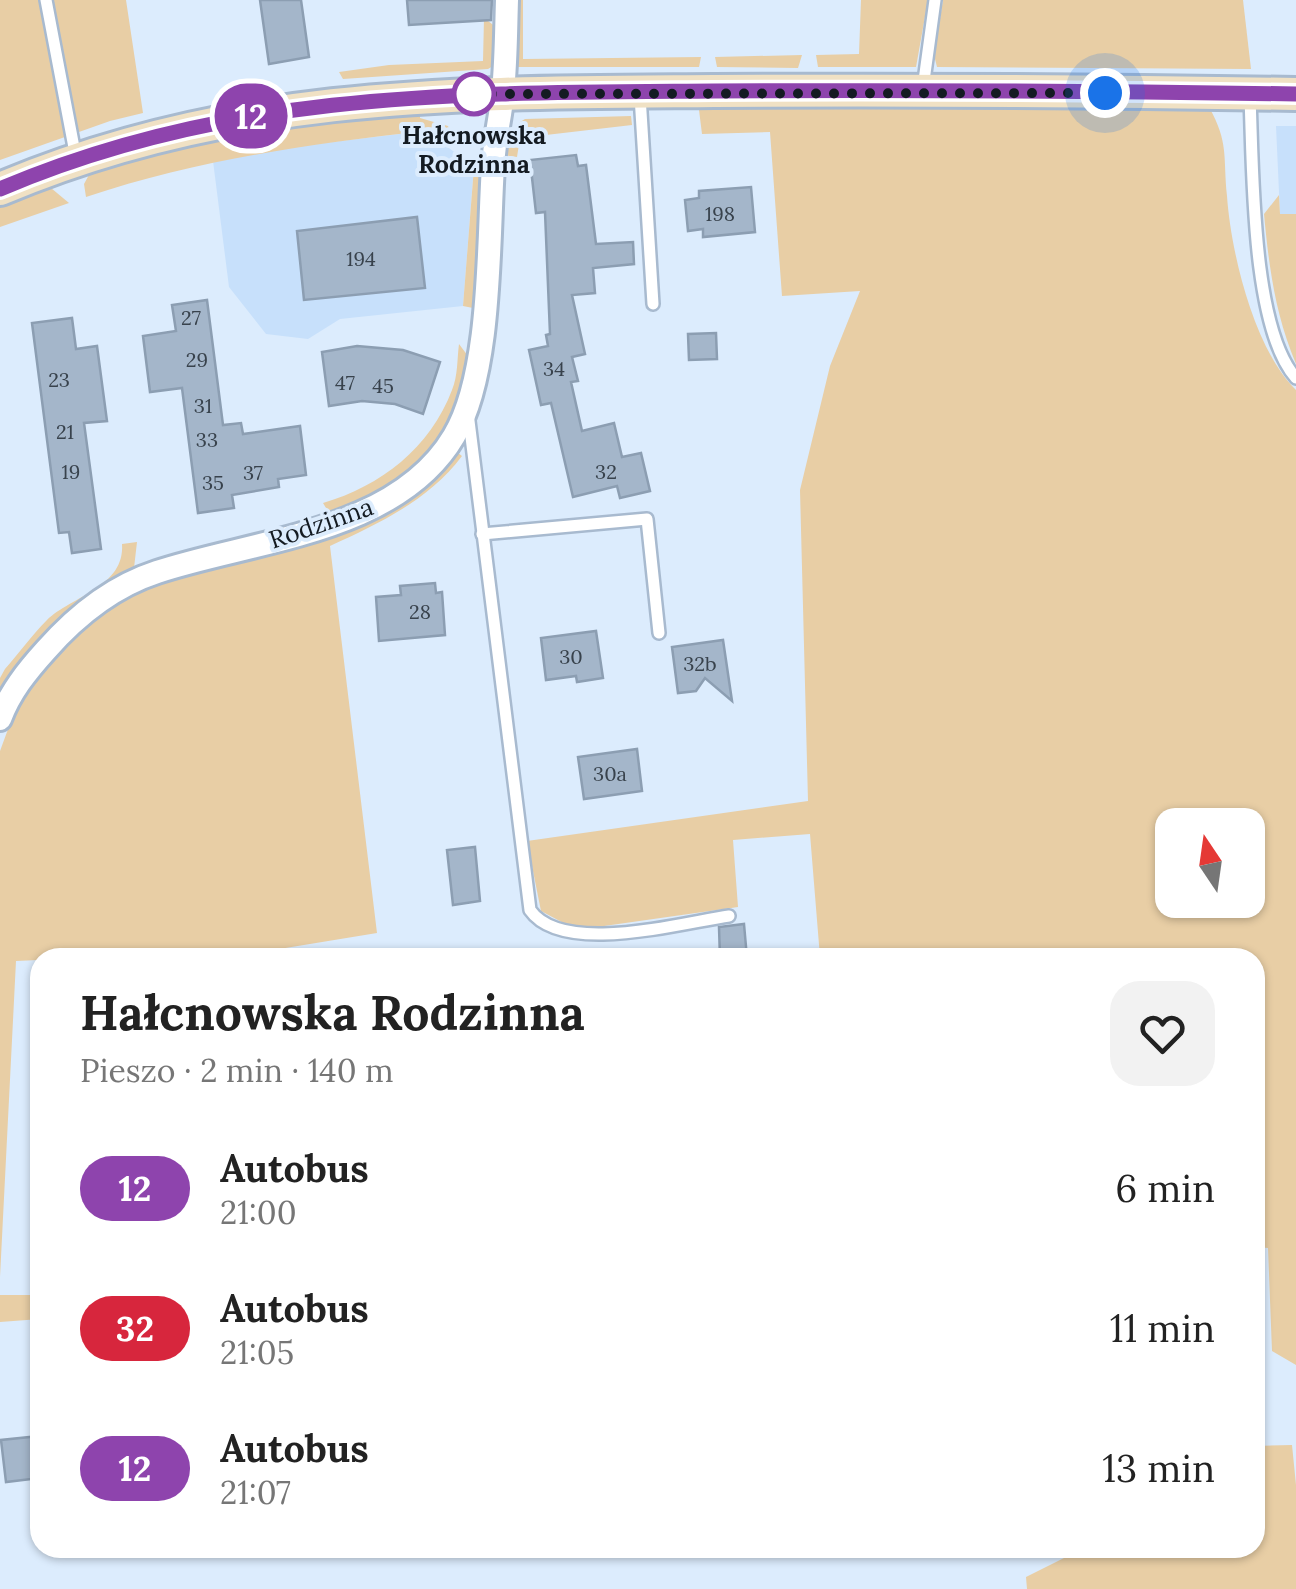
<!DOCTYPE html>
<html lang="pl">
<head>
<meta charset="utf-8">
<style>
	:root { --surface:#fff; --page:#f2f2f2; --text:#222; --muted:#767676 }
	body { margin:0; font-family:Lora,serif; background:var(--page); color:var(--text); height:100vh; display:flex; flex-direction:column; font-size:38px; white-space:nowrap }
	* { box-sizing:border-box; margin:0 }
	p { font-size:32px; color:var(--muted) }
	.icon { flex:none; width:55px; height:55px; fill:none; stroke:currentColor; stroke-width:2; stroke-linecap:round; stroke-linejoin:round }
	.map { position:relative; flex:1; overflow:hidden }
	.details { position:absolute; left:30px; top:948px; width:1235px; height:610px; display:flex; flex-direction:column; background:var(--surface); border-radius:30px; box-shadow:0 2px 8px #0004 }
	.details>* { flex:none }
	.badge { padding:0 20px; border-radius:32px; font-size:35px; line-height:65px }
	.needle { width:65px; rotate:347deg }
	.tools { position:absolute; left:1155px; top:808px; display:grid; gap:20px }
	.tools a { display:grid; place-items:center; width:110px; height:110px; border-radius:20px; background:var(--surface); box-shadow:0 2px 8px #0004; font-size:50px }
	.you { position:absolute; width:50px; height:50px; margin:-25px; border:8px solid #fff; border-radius:50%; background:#1a73e8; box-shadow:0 0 0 15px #1a73e833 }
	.map>.badge { position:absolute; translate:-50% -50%; box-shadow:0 0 0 5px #fff }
	.round { display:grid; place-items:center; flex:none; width:105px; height:105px; border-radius:30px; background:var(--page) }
	.overview { display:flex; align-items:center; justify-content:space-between; height:170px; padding:0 50px }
	h1 { font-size:48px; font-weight:700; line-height:75px }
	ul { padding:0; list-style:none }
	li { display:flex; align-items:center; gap:30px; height:140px; padding:0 50px }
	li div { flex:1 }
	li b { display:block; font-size:38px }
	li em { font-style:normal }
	li .badge { min-width:110px; font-weight:700; text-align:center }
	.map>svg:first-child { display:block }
</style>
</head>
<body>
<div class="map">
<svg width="1296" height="1589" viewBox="0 0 1296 1589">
	<rect width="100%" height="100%" fill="#dcecfd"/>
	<!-- built -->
	<g fill="#c7e0fb">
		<path d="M1276 126H1296V214H1280Z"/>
		<path d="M425 131 474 166 463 306 340 319 308 339 266 334 229 287 213 161 307 145Z"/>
	</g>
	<!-- green -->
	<g fill="#e8cea5" fill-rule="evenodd">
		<path d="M0 0H126L143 113 110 121 0 160Z"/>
		<path d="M516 0H523V59L701 57 699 67H518L514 61Z"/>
		<path d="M861 0H928L916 67H818L816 55 859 54Z"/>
		<path d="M943 0H1243L1251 69 937 67 934 55Z"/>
		<path d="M484 18 496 27 493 66 488 69 343 79 339 72 389 65 483 61Z"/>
		<path d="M802 55 798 68 717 67 715 57Z"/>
		<path d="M703 105 1209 107C1229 143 1223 156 1227 196 1231 253 1254 349 1296 390V1365L1272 1351 1268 1248 1255 1247V958L820 957 810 834 733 840 738 907 590 928 571 927 541 911 527 841 808 801 800 490 830 366 860 291 782 296 770 132 702 134 699 110ZM1172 825H1248V900H1172Z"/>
		<path d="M420 113V118L448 126 452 135 448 147 425 131C309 144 197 160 86 197L84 184 90 173C198 138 307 120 420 113Z"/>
		<path d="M631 116 632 125 520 138 517 157 503 155 517 124 525 119Z"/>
		<path d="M477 161 484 174 477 304 473 308 463 306 474 167 470 163Z"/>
		<path d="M39 187 51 188 69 203 0 227V204Z"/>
		<path d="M1279 195 1280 214H1296V364C1275 314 1269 267 1264 214Z"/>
		<path d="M459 344 468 356C446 448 419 481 329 513L323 503C381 486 430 448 452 390 458 376 457 359 459 344Z"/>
		<path d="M453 449 462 456C429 500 380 523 330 546L377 933 255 953 254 957H195L194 953 16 961 0 1277V751L18 702 54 655 97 616 152 585 291 545Z"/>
		<path d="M137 542 134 568 69 612 43 636 0 693V678L5 669C19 653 32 635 47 620 72 596 125 587 122 544Z"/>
		<path d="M0 1295H40V1319L0 1322Z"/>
		<path d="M1292 1445 1296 1485V1589H1027L1026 1577 1084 1548H1255V1446Z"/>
	</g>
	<!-- building -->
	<g fill="#a4b6ca" stroke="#8c9eb2" stroke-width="2.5">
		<path d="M260 0H301L309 57 269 64Z"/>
		<path d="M407 0H492L491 20 409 25Z"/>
		<path d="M576 155 578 166 586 165 596 244 633 242 634 264 593 268 595 293 572 295 585 354 572 357 578 381 571 382 582 431 614 423 622 457 641 453 650 491 620 498 617 486 573 497 551 403 541 405 529 350 548 346 546 335 550 334 545 212 536 213 530 160Z"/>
		<path d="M751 187 755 232 703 237V229L688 231 685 200 699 198V191Z"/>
		<path d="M417 217 425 288 304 300 297 231Z"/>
		<path d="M207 300 223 425 241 423 243 434 300 426 306 475 278 479 279 487 232 495 234 508 198 513 182 388 150 392 143 336 176 331 172 305Z"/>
		<path d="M72 318 76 349 97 346 107 421 84 423 101 549 72 553 69 532 59 533 32 323Z"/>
		<path d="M716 333 717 359 689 360 688 334Z"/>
		<path d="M357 346 403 350 440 362 423 414 395 404 362 401 329 406 322 352Z"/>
		<path d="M435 583 436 593 442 592 445 635 379 641 376 597 401 595 400 586Z"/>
		<path d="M596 631 603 678 577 682 576 676 546 680 541 638Z"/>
		<path d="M723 640 732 701 705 678 696 691 678 693 672 647Z"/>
		<path d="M637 749 642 791 584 799 578 757Z"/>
		<path d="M475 847 480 901 453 905 447 850Z"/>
		<path d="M744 924 747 958H720L719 927Z"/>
		<path d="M40 1436V1478L6 1482 1 1440Z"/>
	</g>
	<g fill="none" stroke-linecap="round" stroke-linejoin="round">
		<defs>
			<g id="lane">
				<path d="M46 0 76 158"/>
				<path d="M923 88 935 0"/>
				<path d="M640 96 653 304"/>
				<path d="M1250 98C1253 166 1251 328 1296 378"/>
				<path d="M468 413 530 910C562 956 680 923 729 916"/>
				<path d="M482 534 647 519 659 633"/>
			</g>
			<path id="street" d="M0 719C10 692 27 671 46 650 76 616 114 586 157 572 253 540 397 533 454 436 492 373 488 240 493 166 494 141 501 116 503 91 506 61 506 30 507 0"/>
			<path id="secondary" d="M0 189C236 89 463 93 714 91 908 90 1102 91 1296 94"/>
		</defs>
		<!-- lane casing -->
		<use href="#lane" stroke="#a8bacf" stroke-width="16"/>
		<!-- street casing -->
		<use href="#street" stroke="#a8bacf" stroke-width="28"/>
		<!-- secondary casing -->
		<use href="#secondary" stroke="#a8bacf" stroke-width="38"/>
		<!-- lane -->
		<use href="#lane" stroke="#fff" stroke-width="11"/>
		<!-- street -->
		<use href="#street" stroke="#fff" stroke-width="22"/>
		<!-- secondary -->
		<use href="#secondary" stroke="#f0e1c4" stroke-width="32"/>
	</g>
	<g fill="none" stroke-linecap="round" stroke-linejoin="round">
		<defs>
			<path id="line" d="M0 189C233 89 466 93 714 91 908 90 1102 91 1296 94"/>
		</defs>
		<!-- line casing -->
		<use href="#line" stroke="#fff" stroke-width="22"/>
		<!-- line -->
		<use href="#line" stroke="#8e44ad" stroke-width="15"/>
		<!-- walk -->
		<path stroke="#141b22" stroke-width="10" stroke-dasharray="0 18" d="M474 94 1105 93"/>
	</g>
	<!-- markers -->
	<circle fill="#fff" stroke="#8e44ad" stroke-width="5" cx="474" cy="94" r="20"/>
	<g text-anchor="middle" stroke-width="8" stroke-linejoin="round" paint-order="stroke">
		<!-- number labels -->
		<g font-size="20" fill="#38424c">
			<text x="720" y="221">198</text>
			<text x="361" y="266">194</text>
			<text x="191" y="325">27</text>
			<text x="197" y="367">29</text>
			<text x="554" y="376">34</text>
			<text x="59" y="387">23</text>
			<text x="345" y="390">47</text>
			<text x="383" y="393">45</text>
			<text x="203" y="413">31</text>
			<text x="65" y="439">21</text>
			<text x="207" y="447">33</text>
			<text x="71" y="479">19</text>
			<text x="606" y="479">32</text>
			<text x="253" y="480">37</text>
			<text x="213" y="490">35</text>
			<text x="420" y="619">28</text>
			<text x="571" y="664">30</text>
			<text x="700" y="671">32b</text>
			<text x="610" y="781">30a</text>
		</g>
		<!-- stop labels -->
		<g font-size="25" font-weight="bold" fill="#141b22" stroke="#dcecfd">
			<text x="474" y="144">Hałcnowska<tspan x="474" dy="29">Rodzinna</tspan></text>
		</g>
		<!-- street labels -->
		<g font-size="25" fill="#141b22" stroke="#dcecfd">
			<text transform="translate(321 523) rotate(-19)" y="9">Rodzinna</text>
		</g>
	</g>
</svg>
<div class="tools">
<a><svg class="needle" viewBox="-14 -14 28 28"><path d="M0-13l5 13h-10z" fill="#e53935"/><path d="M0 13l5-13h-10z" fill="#767676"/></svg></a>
</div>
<div class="you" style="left:1105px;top:93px"></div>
<b class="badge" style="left:251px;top:116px;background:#8e44ad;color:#fff">12</b>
<section class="details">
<div class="overview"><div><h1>Hałcnowska Rodzinna</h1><p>Pieszo · 2 min · 140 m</p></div><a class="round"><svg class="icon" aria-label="heart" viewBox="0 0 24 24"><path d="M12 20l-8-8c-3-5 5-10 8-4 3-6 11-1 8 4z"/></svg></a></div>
<ul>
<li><span class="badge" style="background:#8e44ad;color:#fff">12</span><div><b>Autobus</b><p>21:00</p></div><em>6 min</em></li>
<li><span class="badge" style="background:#d7263d;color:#fff">32</span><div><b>Autobus</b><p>21:05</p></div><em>11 min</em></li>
<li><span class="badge" style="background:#8e44ad;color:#fff">12</span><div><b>Autobus</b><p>21:07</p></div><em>13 min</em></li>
</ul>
</section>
</div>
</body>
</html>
